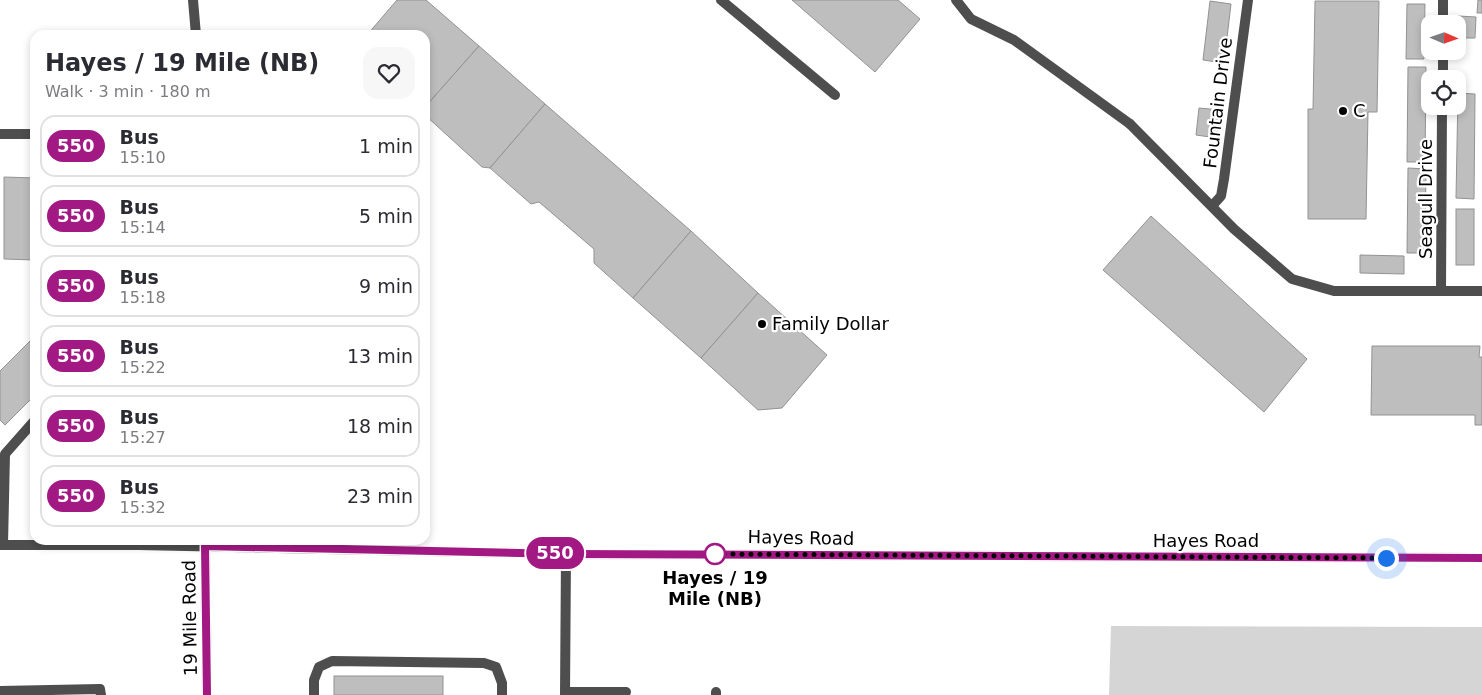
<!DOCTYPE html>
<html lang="en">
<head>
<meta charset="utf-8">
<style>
	:root { --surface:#fff; --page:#f7f7f7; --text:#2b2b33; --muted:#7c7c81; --line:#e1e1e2 }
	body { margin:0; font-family:"DejaVu Sans",sans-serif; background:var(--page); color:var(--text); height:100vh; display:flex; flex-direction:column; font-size:19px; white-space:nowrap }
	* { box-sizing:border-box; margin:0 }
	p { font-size:16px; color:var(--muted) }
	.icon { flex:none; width:28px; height:28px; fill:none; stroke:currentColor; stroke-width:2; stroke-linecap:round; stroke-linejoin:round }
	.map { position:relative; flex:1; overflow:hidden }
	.side { position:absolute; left:30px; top:30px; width:400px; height:515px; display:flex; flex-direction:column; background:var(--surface); border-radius:15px; box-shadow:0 2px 8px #0003 }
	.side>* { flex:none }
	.badge { padding:0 10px; border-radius:16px; font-size:18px; line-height:32px }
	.needle { width:32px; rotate:92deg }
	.controls { position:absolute; left:1421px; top:15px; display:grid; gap:10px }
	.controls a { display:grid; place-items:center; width:45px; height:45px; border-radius:10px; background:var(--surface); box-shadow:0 2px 8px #0003; font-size:25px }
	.you { position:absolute; width:25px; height:25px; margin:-12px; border:4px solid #fff; border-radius:50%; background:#1a73e8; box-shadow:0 0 0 8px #1a73e833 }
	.map>.badge { position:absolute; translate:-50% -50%; box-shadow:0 0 0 2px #fff }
	.round { display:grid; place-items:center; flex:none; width:52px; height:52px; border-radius:15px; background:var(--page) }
	.head { display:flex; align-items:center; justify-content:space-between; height:85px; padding:0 15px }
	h1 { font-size:24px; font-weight:700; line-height:38px }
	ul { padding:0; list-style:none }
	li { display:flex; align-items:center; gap:15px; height:62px; margin:0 10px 8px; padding:0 5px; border:2px solid var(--line); border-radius:15px }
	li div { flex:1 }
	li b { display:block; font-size:19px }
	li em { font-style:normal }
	li .badge { min-width:55px; font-weight:700; text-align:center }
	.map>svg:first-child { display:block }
</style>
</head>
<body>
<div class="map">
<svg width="1482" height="695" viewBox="0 0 1482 695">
	<rect width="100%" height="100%" fill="#fff"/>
	<!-- green -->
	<path fill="#d5d5d5" d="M1111 626 1482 627V695H1109Z"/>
	<!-- building -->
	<g fill="#bebebe" stroke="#929292">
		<path d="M397 0H426L479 46 425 107V35H367Z"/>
		<path d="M792 0H898L920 19 875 72Z"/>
		<path d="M1478 0H1482V13H1477Z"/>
		<path d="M1210 1 1231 4 1224 63 1203 60Z"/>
		<path d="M1315 1H1379L1377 112H1368L1366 219H1308V109H1313Z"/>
		<path d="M1407 4H1425L1424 59H1406Z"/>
		<path d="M1458 16 1476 17 1475 38H1458Z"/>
		<path d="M479 46 545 104 490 168 482 167 425 115V107Z"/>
		<path d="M1408 67H1426L1425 162H1407Z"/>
		<path d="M1458 93 1475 94 1474 199 1456 198Z"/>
		<path d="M545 104 691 231 633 298 594 263V249L539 202 531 204 490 168Z"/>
		<path d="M1199 108 1220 110 1217 138 1196 135Z"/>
		<path d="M1408 168 1426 169 1425 253H1407Z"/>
		<path d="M4 177 35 178V260L4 259Z"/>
		<rect x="1456" y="209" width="18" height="56"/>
		<path d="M1151 216 1307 359 1264 412 1103 270Z"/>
		<path d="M691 231 758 293 701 358 633 298Z"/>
		<path d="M1360 255 1404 256V274L1360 273Z"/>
		<path d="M758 293 827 355 782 408 758 410 701 358Z"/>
		<path d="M32 339 35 342V395L5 425 0 420V371Z"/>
		<path d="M1372 346H1480L1479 357H1482V425H1475V415H1371Z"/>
		<rect x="334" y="676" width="109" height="19"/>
	</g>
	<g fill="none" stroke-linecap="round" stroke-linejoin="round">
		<!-- service -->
		<g stroke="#4e4e4e" stroke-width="10">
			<path d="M721 0 835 95"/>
			<path d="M956 0 971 19 1014 40 1130 124"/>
			<path d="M0 134H35"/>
			<path d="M3 545 5 454 35 420"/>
			<path d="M0 691 100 689 101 695"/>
			<path d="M565 692H626"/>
			<path d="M716 692V695"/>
			<path d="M314 695V680L319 667 332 661 484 663 496 667 502 683V695"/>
			<path d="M565 695 566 554"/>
		</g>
		<!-- minor -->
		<g stroke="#4e4e4e" stroke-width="10">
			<path d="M1443 24V0"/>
			<path d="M1443 79V51"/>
			<path d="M1130 124 1234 229 1292 279 1334 291H1482"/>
			<path d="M1212 206 1221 196 1224 179 1248 0"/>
			<path d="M1441 291 1442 106"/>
		</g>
		<!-- tertiary -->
		<g stroke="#4e4e4e" stroke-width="10">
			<path d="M193 0 196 35"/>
			<path d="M205 541 207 695"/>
			<path d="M0 545H139L566 554 1482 558"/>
		</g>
	</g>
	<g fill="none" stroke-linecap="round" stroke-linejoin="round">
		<defs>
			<path id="line" d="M207 695 205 546 566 554 1482 558"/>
		</defs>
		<!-- line casing -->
		<use href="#line" stroke="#fff" stroke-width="11"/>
		<!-- line -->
		<use href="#line" stroke="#a31984" stroke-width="8"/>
		<!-- walk -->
		<path stroke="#000" stroke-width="5" stroke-dasharray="0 9" d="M715 554 1386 558"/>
	</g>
	<!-- markers -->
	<g fill="#000" stroke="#fff" stroke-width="2">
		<circle cx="1343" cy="111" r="5"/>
		<circle cx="762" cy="324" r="5"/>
	</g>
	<circle fill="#fff" stroke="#a31984" stroke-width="2.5" cx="715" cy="554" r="10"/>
	<g text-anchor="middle" stroke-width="4.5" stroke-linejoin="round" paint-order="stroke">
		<!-- street labels -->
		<g font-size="18" fill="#000" stroke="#fff">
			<text transform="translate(1218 103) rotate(-83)" y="6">Fountain Drive</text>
			<text transform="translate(1426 199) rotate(-90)" y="6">Seagull Drive</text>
			<text transform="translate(801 538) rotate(1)" y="6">Hayes Road</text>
			<text x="1206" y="547">Hayes Road</text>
			<text transform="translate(190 618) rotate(-91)" y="6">19 Mile Road</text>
		</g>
		<!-- poi labels -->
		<g font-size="18" fill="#000" stroke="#fff" text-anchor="start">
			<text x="1353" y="117">C</text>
			<text x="772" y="330">Family Dollar</text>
		</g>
		<!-- stop labels -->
		<g font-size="18" font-weight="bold" fill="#000" stroke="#fff">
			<text x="715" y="584">Hayes / 19<tspan x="715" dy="21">Mile (NB)</tspan></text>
		</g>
	</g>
</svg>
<div class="controls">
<a><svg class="needle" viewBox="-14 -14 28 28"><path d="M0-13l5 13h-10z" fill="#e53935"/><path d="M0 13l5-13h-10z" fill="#7c7c81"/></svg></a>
<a><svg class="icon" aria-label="locate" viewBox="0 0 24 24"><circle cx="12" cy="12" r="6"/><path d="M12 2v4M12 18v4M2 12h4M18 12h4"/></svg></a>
</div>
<div class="you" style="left:1386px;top:558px"></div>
<b class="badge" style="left:555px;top:553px;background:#a31984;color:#fff">550</b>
<section class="side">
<div class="head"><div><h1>Hayes / 19 Mile (NB)</h1><p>Walk · 3 min · 180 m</p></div><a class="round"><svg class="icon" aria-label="heart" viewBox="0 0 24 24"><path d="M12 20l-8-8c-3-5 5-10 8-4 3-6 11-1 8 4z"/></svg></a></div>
<ul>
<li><span class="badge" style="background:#a31984;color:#fff">550</span><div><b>Bus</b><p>15:10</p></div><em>1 min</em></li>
<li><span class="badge" style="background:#a31984;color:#fff">550</span><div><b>Bus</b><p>15:14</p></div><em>5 min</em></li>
<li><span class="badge" style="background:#a31984;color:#fff">550</span><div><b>Bus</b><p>15:18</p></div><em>9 min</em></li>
<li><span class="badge" style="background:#a31984;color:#fff">550</span><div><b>Bus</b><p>15:22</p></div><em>13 min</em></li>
<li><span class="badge" style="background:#a31984;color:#fff">550</span><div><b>Bus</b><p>15:27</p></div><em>18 min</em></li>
<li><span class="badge" style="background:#a31984;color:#fff">550</span><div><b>Bus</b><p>15:32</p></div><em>23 min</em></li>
</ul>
</section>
</div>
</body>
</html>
